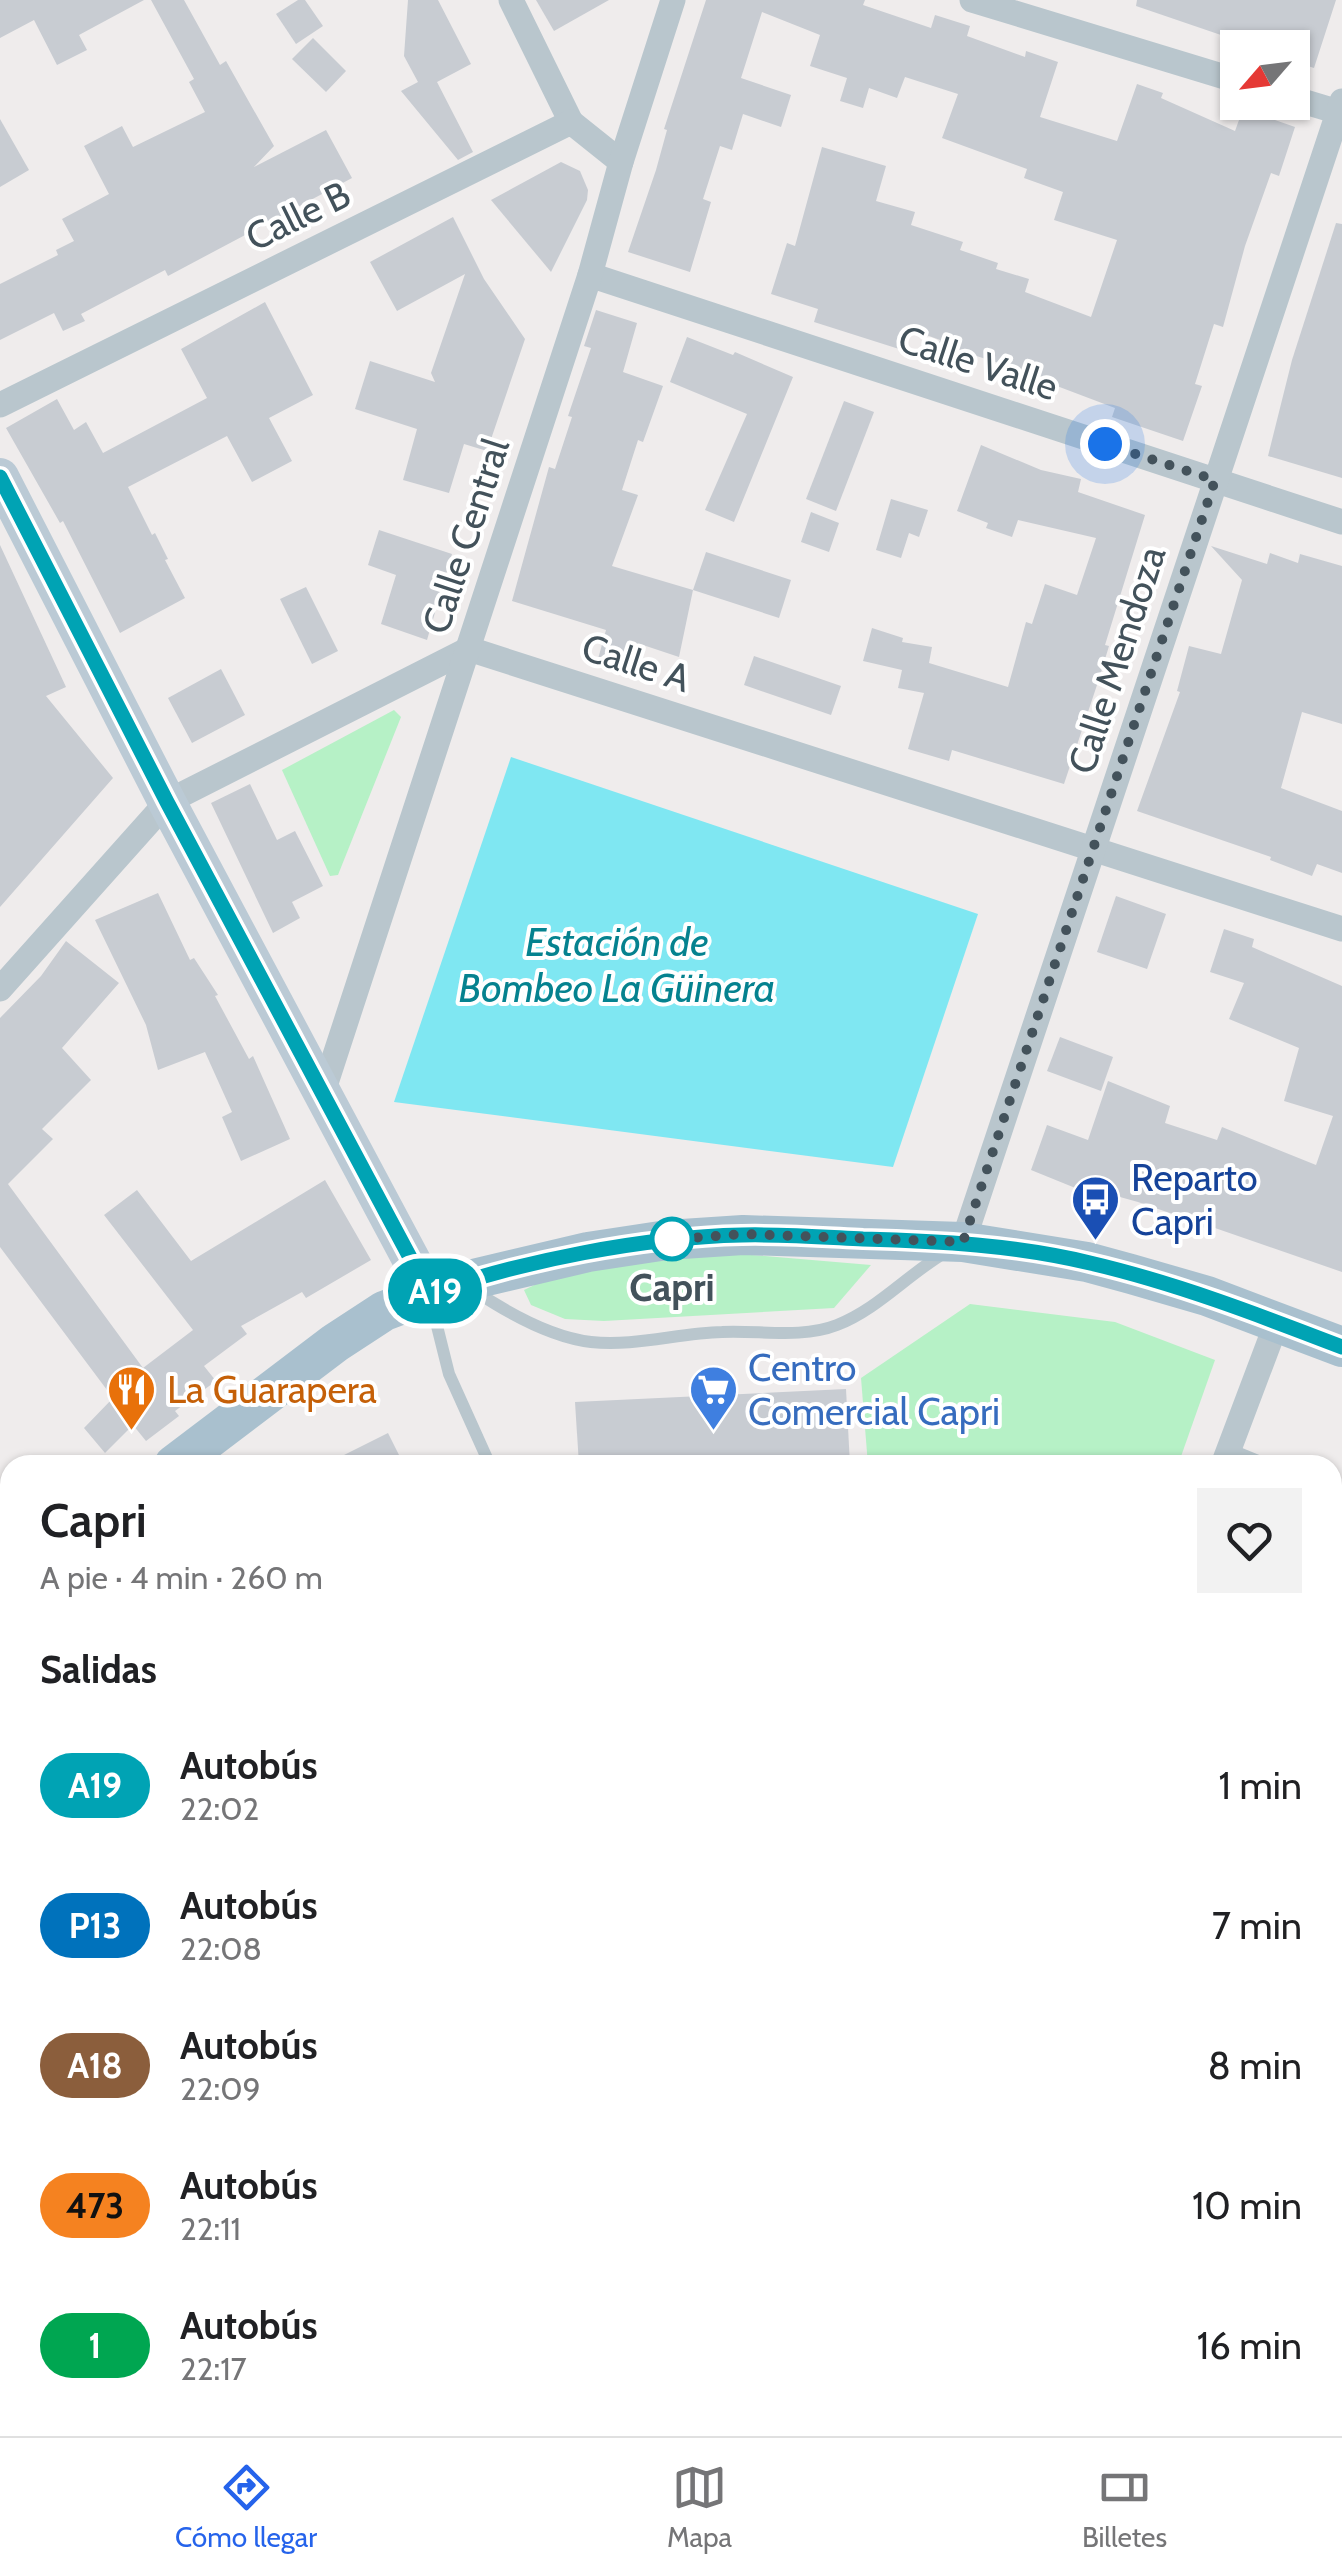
<!DOCTYPE html>
<html lang="es">
<head>
<meta charset="utf-8">
<style>
	:root { --surface:#fff; --page:#f2f2f2; --text:#202124; --muted:#757577; --line:#e0e0e0; --accent:#2563eb }
	body { margin:0; font-family:Cabin,sans-serif; background:var(--page); color:var(--text); height:100vh; display:flex; flex-direction:column; font-size:38px; white-space:nowrap }
	* { box-sizing:border-box; margin:0 }
	p { font-size:32px; color:var(--muted) }
	.icon { flex:none; width:55px; height:55px; fill:none; stroke:currentColor; stroke-width:2; stroke-linecap:round; stroke-linejoin:round }
	.map { position:relative; flex:1; overflow:hidden }
	.drawer { position:absolute; left:0px; top:1455px; width:1342px; height:982px; display:flex; flex-direction:column; background:var(--surface); border-radius:30px 30px 0 0; box-shadow:0 2px 8px #0004 }
	.drawer>* { flex:none }
	.badge { padding:0 20px; border-radius:32px; font-size:35px; line-height:65px }
	.needle { width:65px; rotate:242deg }
	.controls { position:absolute; left:1220px; top:30px; display:grid; gap:20px }
	.controls a { display:grid; place-items:center; width:90px; height:90px; border-radius:0px; background:var(--surface); box-shadow:0 2px 8px #0004; font-size:50px }
	.you { position:absolute; width:50px; height:50px; margin:-25px; border:8px solid #fff; border-radius:50%; background:#1a73e8; box-shadow:0 0 0 15px #1a73e833 }
	.map>.badge { position:absolute; translate:-50% -50%; box-shadow:0 0 0 5px #fff }
	h2 { padding:0 40px; font-size:38px; line-height:90px }
	.round { display:grid; place-items:center; flex:none; width:105px; height:105px; border-radius:0px; background:var(--page) }
	.head { display:flex; align-items:center; justify-content:space-between; height:170px; padding:0 40px }
	h1 { font-size:48px; font-weight:600; line-height:75px }
	ul { padding:0; list-style:none }
	li { display:flex; align-items:center; gap:30px; height:140px; padding:0 40px }
	li div { flex:1 }
	li b { display:block; font-size:38px }
	li em { font-style:normal }
	li .badge { min-width:110px; font-weight:700; text-align:center }
	.tab-bar { display:flex; justify-content:space-around; align-items:center; height:140px; border-top:2px solid var(--line); background:var(--surface); font-size:28px; color:var(--muted) }
	.tab-bar a { display:grid; justify-items:center; gap:5px }
	.tab-bar .active { color:var(--accent) }
	.map>svg:first-child { display:block }
</style>
</head>
<body>
<div class="map">
<svg width="1342" height="2436" viewBox="0 0 1342 2436">
	<rect width="100%" height="100%" fill="#efecec"/>
	<!-- medical -->
	<path fill="#fcd9d9" d="M10 1664V1862L0 1853V1675Z"/>
	<!-- green -->
	<g fill="#b6f1c6">
		<path d="M394 710 401 717 338 875 330 876 282 770Z"/>
		<path d="M686 1254 752 1255 871 1265 834 1308 604 1321 565 1319 531 1305 524 1290 553 1276Z"/>
		<path d="M970 1304 1115 1322 1215 1360 1178 1465H868L861 1378Z"/>
		<path d="M10 1664V1764L0 1765V1675Z"/>
	</g>
	<!-- water -->
	<path fill="#7fe7f2" d="M511 757 978 914 893 1167 394 1102Z"/>
	<!-- building -->
	<g fill="#c8ccd2">
		<path d="M0 0H144L79 35 87 50 57 65 34 20 0 38Z"/>
		<path d="M151 0H184L220 65 226 61 274 146 254 167 326 130 352 178 168 276 165 270 81 314 85 321 63 331 54 313 0 340V284L58 255 56 250 74 241 62 219 109 194 84 146 122 126 133 147 205 112 189 82 194 79Z"/>
		<path d="M298 0H305L323 26 296 44 276 14Z"/>
		<path d="M408 0H438L471 64 437 82 473 152 458 160 401 91 418 82 404 56Z"/>
		<path d="M536 0H609L554 31Z"/>
		<path d="M706 0H865L863 5 931 28 935 15 970 26 967 36 1025 57 1026 51 1058 62 1040 117 1117 141 1137 84 1163 93 1161 98 1235 131 1243 109 1295 127 1279 176 1271 173 1245 246 1223 327 1214 324 1195 384 1202 386 1183 441 1112 417 1115 408 1041 380 1042 377 939 344 940 340 907 328 899 349 814 322 818 309 771 294 787 243 795 246 822 147 886 166 876 201 915 212 911 225 963 242 960 250 998 263 996 269 1029 279 1025 292 1091 317 1117 240 1054 220 1063 192 1024 178 1027 169 942 138 958 94 905 77 897 98 869 88 863 108 840 101 847 78 810 66 820 35 762 12 741 78 791 95 781 127 743 114 732 150 720 146 703 199 711 202 690 272 628 252 656 170 667 130 664 129Z"/>
		<path d="M1137 0H1336L1314 68 1292 61V48H1259L1136 6Z"/>
		<path d="M313 38 346 71 326 92 292 59Z"/>
		<path d="M0 119 29 170 0 187Z"/>
		<path d="M561 162 580 171 588 190 587 200 551 272 491 200Z"/>
		<path d="M453 217 484 279 525 339 487 451 464 444 449 493 403 480 417 429 355 409 370 361 435 382 431 373 465 274 397 311 370 262Z"/>
		<path d="M1336 223 1342 224V478L1268 456 1292 360Z"/>
		<path d="M265 302 313 395 269 418 292 461 252 482 227 436 128 487 152 535 155 533 168 559 165 560 185 598 120 633 63 521 60 523 6 428 57 399 74 430 86 422 103 453 207 398 181 349Z"/>
		<path d="M596 310 637 323 623 372 663 386 643 442 638 440 622 490 638 495 612 566 693 590 679 657 640 644 632 669 598 659 606 630 512 601 549 467 555 469 572 417 568 416 591 348 584 346Z"/>
		<path d="M687 337 733 355 735 352 793 377 734 522 705 510 747 414 670 382Z"/>
		<path d="M844 401 874 412 836 511 806 499Z"/>
		<path d="M981 445 1041 470 1081 479 1078 492 1145 515 1105 645 1109 646 1099 679 1064 784 952 750 949 761 908 749 924 693 898 688 902 670 863 661 872 628 903 638 902 642 932 647 929 663 1008 687 1026 622 1032 624 1045 584 1077 595 1096 538 1018 520 1012 537 986 528 988 523 957 511Z"/>
		<path d="M891 499 928 510 919 537 909 533 901 558 876 550Z"/>
		<path d="M811 512 839 523 829 552 801 542Z"/>
		<path d="M379 530 452 554 427 640 381 624 396 575 368 565Z"/>
		<path d="M0 545 66 687 46 696 113 778 0 907Z"/>
		<path d="M1211 546 1267 564 1270 553 1298 563 1300 554 1342 566V724L1302 712 1281 788 1342 811V873L1317 864 1312 876 1270 860 1271 857 1137 811 1180 692 1177 691 1189 646 1221 654 1242 580Z"/>
		<path d="M706 552 791 580 779 618 693 590Z"/>
		<path d="M306 587 338 651 312 664 280 599Z"/>
		<path d="M754 656 841 686 831 715 744 685Z"/>
		<path d="M221 669 245 715 192 743 168 698Z"/>
		<path d="M250 784 277 840 295 831 323 886 292 902 300 918 273 933 211 803Z"/>
		<path d="M158 893 190 960 194 958 218 995 215 996 249 1059 253 1056 290 1139 241 1161 222 1117 232 1112 205 1052 158 1070 146 1025 95 920Z"/>
		<path d="M1116 896 1166 914 1147 969 1097 952Z"/>
		<path d="M1224 929 1254 939 1252 947 1342 986V1272L1215 1228 1214 1231 1189 1223 1190 1220 1138 1202 1102 1192 1100 1198 1031 1170 1047 1125 1088 1140 1108 1081 1170 1106 1165 1123 1217 1140 1222 1127 1316 1165 1333 1116 1284 1101 1299 1048 1229 1019 1244 983 1210 972Z"/>
		<path d="M66 941 119 983 62 1048 91 1080 42 1129 53 1139 8 1184 143 1368 193 1330 104 1215 137 1190 191 1261 325 1180 371 1260 306 1298 302 1292 241 1326 247 1334 204 1366 216 1381 175 1411 179 1416 146 1441 133 1425 105 1453 84 1428 113 1398 0 1247V1018L41 976Z"/>
		<path d="M1060 1037 1113 1057 1101 1091 1047 1071Z"/>
		<path d="M846 1389 850 1465H579L575 1402Z"/>
		<path d="M388 1433 404 1465H324Z"/>
	</g>
	<g fill="none" stroke-linecap="round" stroke-linejoin="round">
		<!-- lane -->
		<g stroke="#b9c6cd" stroke-width="12">
			<path d="M472 1289C506 1312 549 1337 591 1342 633 1347 679 1333 722 1332 759 1330 801 1339 837 1325 878 1309 908 1274 946 1252"/>
			<path d="M430 1298 449 1374 490 1465"/>
			<path d="M1229 1449 1268 1465"/>
			<path d="M1332 1491 1339 1493"/>
			<path d="M0 1775 10 1774"/>
		</g>
		<!-- street -->
		<g stroke="#b9c6cd" stroke-width="25">
			<path d="M511 0 571 122"/>
			<path d="M972 0 1238 81"/>
			<path d="M1292 98 1342 113"/>
			<path d="M590 275 1342 522"/>
			<path d="M0 405 571 122 621 162"/>
			<path d="M0 989 167 802 469 649 1342 929"/>
			<path d="M323 1092 590 275 621 162 673 0"/>
			<path d="M963 1242 1342 101"/>
			<path d="M1223 1465 1277 1322"/>
			<path d="M0 1573 10 1582"/>
			<path d="M1332 1677 1342 1681"/>
			<path d="M0 1889 10 1898"/>
			<path d="M0 2100 10 2087"/>
			<path d="M350 2428 352 2436"/>
			<path d="M947 2428 950 2436"/>
			<path d="M1265 2428 1268 2436"/>
			<path d="M129 2436 134 2428"/>
			<path d="M668 2436 675 2428"/>
		</g>
		<!-- secondary -->
		<path stroke="#bbcad5" stroke-width="38" d="M0 477 167 802 429 1293"/>
		<!-- primary -->
		<g stroke="#a9c0ce" stroke-width="40">
			<path d="M174 1465 335 1343 384 1311 461 1282 588 1252 667 1240 743 1235 963 1242 1087 1262 1131 1274 1207 1296 1342 1347"/>
			<path d="M0 1621 10 1610"/>
		</g>
	</g>
	<g fill="none" stroke-linecap="round" stroke-linejoin="round">
		<defs>
			<path id="line" d="M0 477 167 802 429 1293C524 1261 642 1237 742 1235 782 1234 823 1237 863 1239 939 1241 1015 1245 1090 1263 1176 1283 1259 1315 1342 1347"/>
		</defs>
		<!-- line casing -->
		<use href="#line" stroke="#fff" stroke-width="22"/>
		<!-- line -->
		<use href="#line" stroke="#00a3b4" stroke-width="15"/>
		<!-- walk -->
		<path stroke="#43525b" stroke-width="10" stroke-dasharray="0 18" d="M672 1239 667 1240 742 1234 963 1242 1215 480 1105 444"/>
	</g>
	<!-- icons -->
	<defs>
		<symbol id="bus-pin" viewBox="-11 -11 22 30"><path d="M0 17L-7.5 6A9.5 9.5 0 1 1 7.5 6Z" fill="#1a4fb4" stroke="#fff"/><path d="M-5-6H5V4H4V6H2V4H-2V6H-4V4H-5ZM-3.5-4V0h7V-4ZM-3.5 1.2v1.5H-2V1.2ZM2 1.2v1.5H3.5V1.2Z" fill="#fff"/></symbol>
		<symbol id="restaurant-pin" viewBox="-11 -11 22 30"><path d="M0 17L-7.5 6A9.5 9.5 0 1 1 7.5 6Z" fill="#e8710a" stroke="#fff"/><path d="M-5-6h1v4h1v-4h1v4h1v-4h1v5L-1.5 .5V6h-2V.5L-5-1ZM5-6V6H3V1.5H1.5Q1.5-4 5-6Z" fill="#fff"/></symbol>
		<symbol id="supermarket-pin" viewBox="-11 -11 22 30"><path d="M0 17L-7.5 6A9.5 9.5 0 1 1 7.5 6Z" fill="#3f7fe0" stroke="#fff"/><path d="M-6-5.5h2.5l.6 2H6L4.5 2H-2.5L-4.4-4H-6ZM-1.5 3.2a1.3 1.3 0 1 0 .1 0ZM3 3.2a1.3 1.3 0 1 0 .1 0Z" fill="#fff"/></symbol>
	</defs>
	<g fill-rule="evenodd">
		<use href="#bus-pin" x="1068" y="1172" width="55" height="75"/>
		<use href="#restaurant-pin" x="104" y="1362" width="55" height="75"/>
		<use href="#supermarket-pin" x="686" y="1362" width="55" height="75"/>
	</g>
	<!-- markers -->
	<circle fill="#fff" stroke="#00a3b4" stroke-width="5" cx="672" cy="1239" r="20"/>
	<g text-anchor="middle" stroke-width="8" stroke-linejoin="round" paint-order="stroke">
		<!-- street labels -->
		<g font-size="38" fill="#43525b" stroke="#fff">
			<text transform="translate(298 216) rotate(-26)" y="13">Calle B</text>
			<text transform="translate(978 363) rotate(18)" y="13">Calle Valle</text>
			<text transform="translate(466 536) rotate(-72)" y="13">Calle Central</text>
			<text transform="translate(1117 660) rotate(-72)" y="13">Calle Mendoza</text>
			<text transform="translate(636 663) rotate(18)" y="13">Calle A</text>
		</g>
		<!-- transit labels -->
		<g font-size="38" fill="#164399" stroke="#fff" text-anchor="start">
			<text x="1131" y="1191">Reparto<tspan x="1131" dy="44">Capri</tspan></text>
		</g>
		<!-- stop labels -->
		<g font-size="38" font-weight="bold" fill="#43525b" stroke="#fff">
			<text x="672" y="1301">Capri</text>
		</g>
		<!-- shop labels -->
		<g font-size="38" fill="#366cbe" stroke="#fff" text-anchor="start">
			<text x="748" y="1381">Centro<tspan x="748" dy="44">Comercial Capri</tspan></text>
		</g>
		<!-- food labels -->
		<g font-size="38" fill="#c56008" stroke="#fff" text-anchor="start">
			<text x="167" y="1403">La Guarapera</text>
		</g>
		<!-- water labels -->
		<g font-size="40" font-style="italic" fill="#05828f" stroke="#fff">
			<text x="617" y="956">Estación de<tspan x="617" dy="46">Bombeo La Güinera</tspan></text>
		</g>
	</g>
</svg>
<div class="controls">
<a><svg class="needle" viewBox="-14 -14 28 28"><path d="M0-13l5 13h-10z" fill="#e53935"/><path d="M0 13l5-13h-10z" fill="#757577"/></svg></a>
</div>
<div class="you" style="left:1105px;top:444px"></div>
<b class="badge" style="left:435px;top:1291px;background:#00a3b4;color:#fff">A19</b>
<section class="drawer">
<div class="head"><div><h1>Capri</h1><p>A pie · 4 min · 260 m</p></div><a class="round"><svg class="icon" aria-label="heart" viewBox="0 0 24 24"><path d="M12 20l-8-8c-3-5 5-10 8-4 3-6 11-1 8 4z"/></svg></a></div>
<h2>Salidas</h2>
<ul>
<li><span class="badge" style="background:#00a3b4;color:#fff">A19</span><div><b>Autobús</b><p>22:02</p></div><em>1 min</em></li>
<li><span class="badge" style="background:#0072bc;color:#fff">P13</span><div><b>Autobús</b><p>22:08</p></div><em>7 min</em></li>
<li><span class="badge" style="background:#8b5e3c;color:#fff">A18</span><div><b>Autobús</b><p>22:09</p></div><em>8 min</em></li>
<li><span class="badge" style="background:#f58220;color:#111">473</span><div><b>Autobús</b><p>22:11</p></div><em>10 min</em></li>
<li><span class="badge" style="background:#00a651;color:#fff">1</span><div><b>Autobús</b><p>22:17</p></div><em>16 min</em></li>
</ul>
</section>
</div>
<nav class="tab-bar">
<a class="active"><svg class="icon" aria-label="directions" viewBox="0 0 24 24"><path d="M12 3l9 9-9 9-9-9zM9 14v-3h6M13 9l2 2-2 2"/></svg>Cómo llegar</a>
<a><svg class="icon" aria-label="map" viewBox="0 0 24 24"><path d="M3 6l6-2 6 2 6-2v14l-6 2-6-2-6 2zM9 4v14M15 6v14"/></svg>Mapa</a>
<a><svg class="icon" aria-label="tickets" viewBox="0 0 24 24"><path d="M3 7h18v10H3zM15 7v10"/></svg>Billetes</a>
</nav>
</body>
</html>
